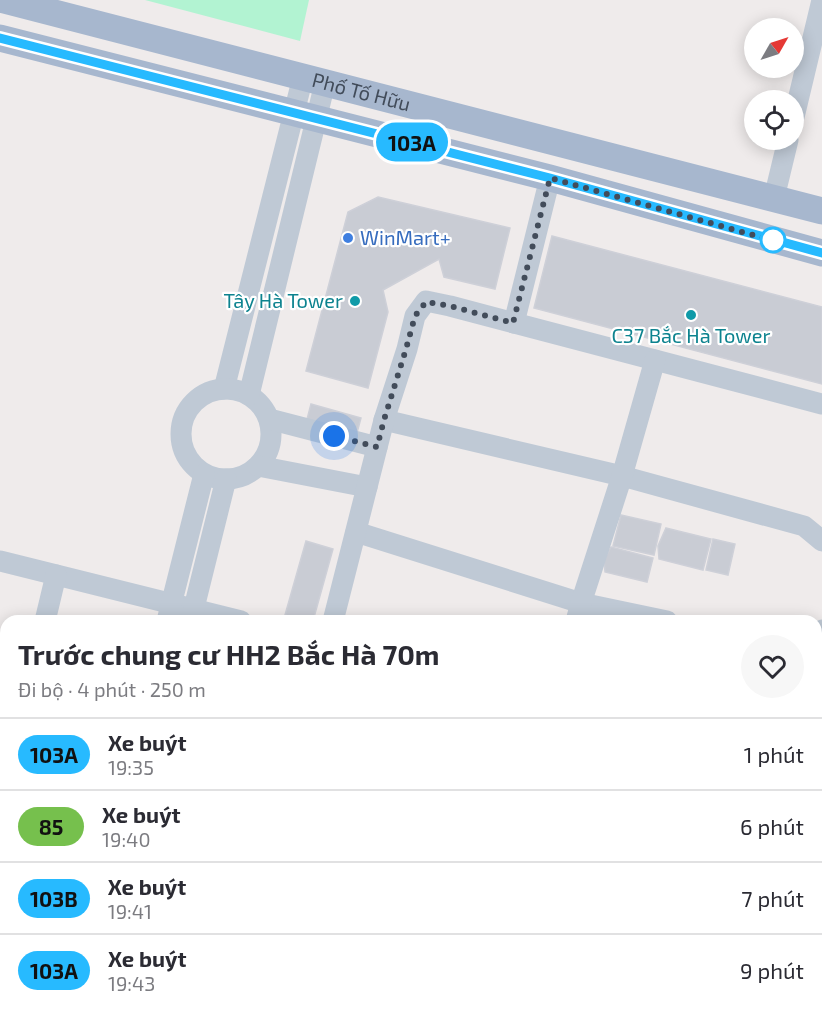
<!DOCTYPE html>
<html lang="vi">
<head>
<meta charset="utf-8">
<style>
	:root { --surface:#fff; --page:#f7f7f7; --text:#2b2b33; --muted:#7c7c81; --line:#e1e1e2 }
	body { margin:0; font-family:"Exo 2",sans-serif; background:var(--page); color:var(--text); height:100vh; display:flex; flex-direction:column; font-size:22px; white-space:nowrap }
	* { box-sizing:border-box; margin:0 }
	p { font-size:20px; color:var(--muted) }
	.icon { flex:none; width:33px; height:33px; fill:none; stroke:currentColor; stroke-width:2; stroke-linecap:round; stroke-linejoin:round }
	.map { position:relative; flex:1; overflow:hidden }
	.panel { position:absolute; left:0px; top:615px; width:822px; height:402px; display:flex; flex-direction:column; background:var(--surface); border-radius:18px 18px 0 0; box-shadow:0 3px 15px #0003 }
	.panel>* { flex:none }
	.badge { padding:0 12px; border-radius:20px; font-size:21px; line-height:39px }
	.needle { width:39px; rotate:51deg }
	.controls { position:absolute; left:744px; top:18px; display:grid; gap:12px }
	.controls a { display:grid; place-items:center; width:60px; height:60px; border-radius:50%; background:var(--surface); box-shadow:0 3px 15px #0003; font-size:30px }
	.you { position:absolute; width:30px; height:30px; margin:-15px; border:4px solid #fff; border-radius:50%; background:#1a73e8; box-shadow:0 0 0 9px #1a73e833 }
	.map>.badge { position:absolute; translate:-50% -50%; box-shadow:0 0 0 3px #fff }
	.round { display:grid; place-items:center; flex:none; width:63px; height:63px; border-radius:32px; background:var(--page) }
	.head { display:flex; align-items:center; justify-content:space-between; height:102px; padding:0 18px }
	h1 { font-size:28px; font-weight:700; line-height:45px }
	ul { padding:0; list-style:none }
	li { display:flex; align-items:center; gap:18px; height:72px; padding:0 18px; border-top:2px solid var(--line) }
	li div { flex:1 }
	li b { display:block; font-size:22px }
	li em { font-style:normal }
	li .badge { min-width:66px; font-weight:700; text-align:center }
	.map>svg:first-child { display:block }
</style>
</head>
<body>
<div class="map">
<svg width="822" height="1017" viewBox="0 0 822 1017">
	<rect width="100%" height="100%" fill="#efebeb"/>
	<!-- green -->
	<g fill="#b2f3d2">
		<path d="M145 0H309L300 41Z"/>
		<path d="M249 1011H308L311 1017H252Z"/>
	</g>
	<!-- building -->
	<g fill="#c9ccd4" stroke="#ced0d8" stroke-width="1.5">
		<path d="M378 197 510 228 495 289 444 277 439 259 383 290 388 312 368 388 306 371 348 212Z"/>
		<path d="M552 236 822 307V384L534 308Z"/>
		<path d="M311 404 361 418 355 440 305 427Z"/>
		<path d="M621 515 661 524 654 555 613 546Z"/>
		<path d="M666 528 711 539 703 570 659 559 658 546Z"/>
		<path d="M713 539 735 544 728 575 706 570Z"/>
		<path d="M306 541 333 549 313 621H305L285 615Z"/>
		<path d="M611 547 653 558 647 582 605 572 604 560Z"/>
		<path d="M149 1011H234L236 1017H150Z"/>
		<path d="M376 1011H408L410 1017H376L374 1012Z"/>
		<path d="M438 1011H520L505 1017H441Z"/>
		<path d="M741 1011H784L787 1017H744Z"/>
	</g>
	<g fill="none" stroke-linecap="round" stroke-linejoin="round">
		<!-- minor -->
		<g stroke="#bfc9d5" stroke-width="21">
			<path d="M794 117 822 0"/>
			<path d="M774 198 788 140"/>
			<path d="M514 323 550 178"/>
			<path d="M224 389 303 77"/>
			<circle cx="226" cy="434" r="45"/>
			<path d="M249 395 325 83"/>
			<path d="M269 419 377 447"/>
			<path d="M384 420 622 476 804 526 822 541"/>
			<path d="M258 466 367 487"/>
			<path d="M356 532 581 603 667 621"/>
			<path d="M0 561 241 621"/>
			<path d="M191 620 226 479"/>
			<path d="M45 621 56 575"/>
			<path d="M167 621 204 474"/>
			<path d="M333 621 384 420 407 349 415 316 426 301 450 306 822 404"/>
			<path d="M576 621 581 603 622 476 655 360"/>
			<path d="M816 634 820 633 822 630"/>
			<path d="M0 683 6 684"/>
			<path d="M816 723 822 720"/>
			<path d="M816 755 822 752"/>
			<path d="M0 810 6 785"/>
			<path d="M816 910 822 907"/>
			<path d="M0 928 6 930"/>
			<path d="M412 1011 415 1017"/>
			<path d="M665 1011 667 1017"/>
			<path d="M794 1011 796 1017"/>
			<path d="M64 1017 66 1011"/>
			<path d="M92 1017 93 1011"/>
			<path d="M533 1017 547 1011"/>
		</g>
		<!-- major -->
		<g stroke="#a7b7ce" stroke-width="27">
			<path id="s1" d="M4 0 822 211"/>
			<path d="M0 38 550 178 822 253"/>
		</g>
	</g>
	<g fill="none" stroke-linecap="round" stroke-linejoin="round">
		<defs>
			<path id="line" d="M0 38 550 178 822 253"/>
		</defs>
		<!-- line casing -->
		<use href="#line" stroke="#fff" stroke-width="14"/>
		<!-- line -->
		<use href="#line" stroke="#27baff" stroke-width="9"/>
		<!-- walk -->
		<path stroke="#424c5a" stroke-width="6" stroke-dasharray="0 10.8" d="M334 436 377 447 384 420 406 349 415 316 426 302 450 306 513 323 550 178 778 242 773 240"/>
	</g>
	<!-- markers -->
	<circle fill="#3f7fe0" stroke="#fff" stroke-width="2" cx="348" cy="238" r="6"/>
	<circle fill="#fff" stroke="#27baff" stroke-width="3" cx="773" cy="240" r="12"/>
	<g fill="#0f9aa8" stroke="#fff" stroke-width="2">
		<circle cx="355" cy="301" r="6"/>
		<circle cx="691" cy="315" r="6"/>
	</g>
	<g text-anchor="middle" stroke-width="4.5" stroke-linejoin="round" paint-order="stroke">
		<!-- street labels -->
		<g font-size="20" fill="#424c5a" stroke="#fff">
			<text dy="7" stroke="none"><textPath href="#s1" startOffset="369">Phố Tố Hữu</textPath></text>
		</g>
		<!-- shop labels -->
		<g font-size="20" fill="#366cbe" stroke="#fff" text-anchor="start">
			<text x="360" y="245">WinMart+</text>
		</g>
		<!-- culture labels -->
		<g font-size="20" fill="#0d838f" stroke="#fff" text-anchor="end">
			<text x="343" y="308">Tây Hà Tower</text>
			<text x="691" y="343" text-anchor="middle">C37 Bắc Hà Tower</text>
		</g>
	</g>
</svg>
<div class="controls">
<a><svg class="needle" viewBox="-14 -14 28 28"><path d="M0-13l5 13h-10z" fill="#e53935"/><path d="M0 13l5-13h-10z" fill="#7c7c81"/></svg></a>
<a><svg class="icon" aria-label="locate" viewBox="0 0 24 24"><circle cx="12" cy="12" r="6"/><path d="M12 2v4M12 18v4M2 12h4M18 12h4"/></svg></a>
</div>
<div class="you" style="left:334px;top:436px"></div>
<b class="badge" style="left:412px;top:142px;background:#27baff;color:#111">103A</b>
<section class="panel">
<div class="head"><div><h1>Trước chung cư HH2 Bắc Hà 70m</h1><p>Đi bộ · 4 phút · 250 m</p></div><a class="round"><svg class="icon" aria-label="heart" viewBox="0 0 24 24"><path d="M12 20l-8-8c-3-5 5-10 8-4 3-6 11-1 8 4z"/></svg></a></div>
<ul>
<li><span class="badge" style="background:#27baff;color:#111">103A</span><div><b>Xe buýt</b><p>19:35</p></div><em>1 phút</em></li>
<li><span class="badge" style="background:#76c04d;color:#111">85</span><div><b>Xe buýt</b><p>19:40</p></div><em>6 phút</em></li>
<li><span class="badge" style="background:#27baff;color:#111">103B</span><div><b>Xe buýt</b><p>19:41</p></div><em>7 phút</em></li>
<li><span class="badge" style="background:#27baff;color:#111">103A</span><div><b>Xe buýt</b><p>19:43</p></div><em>9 phút</em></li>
</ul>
</section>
</div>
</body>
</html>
